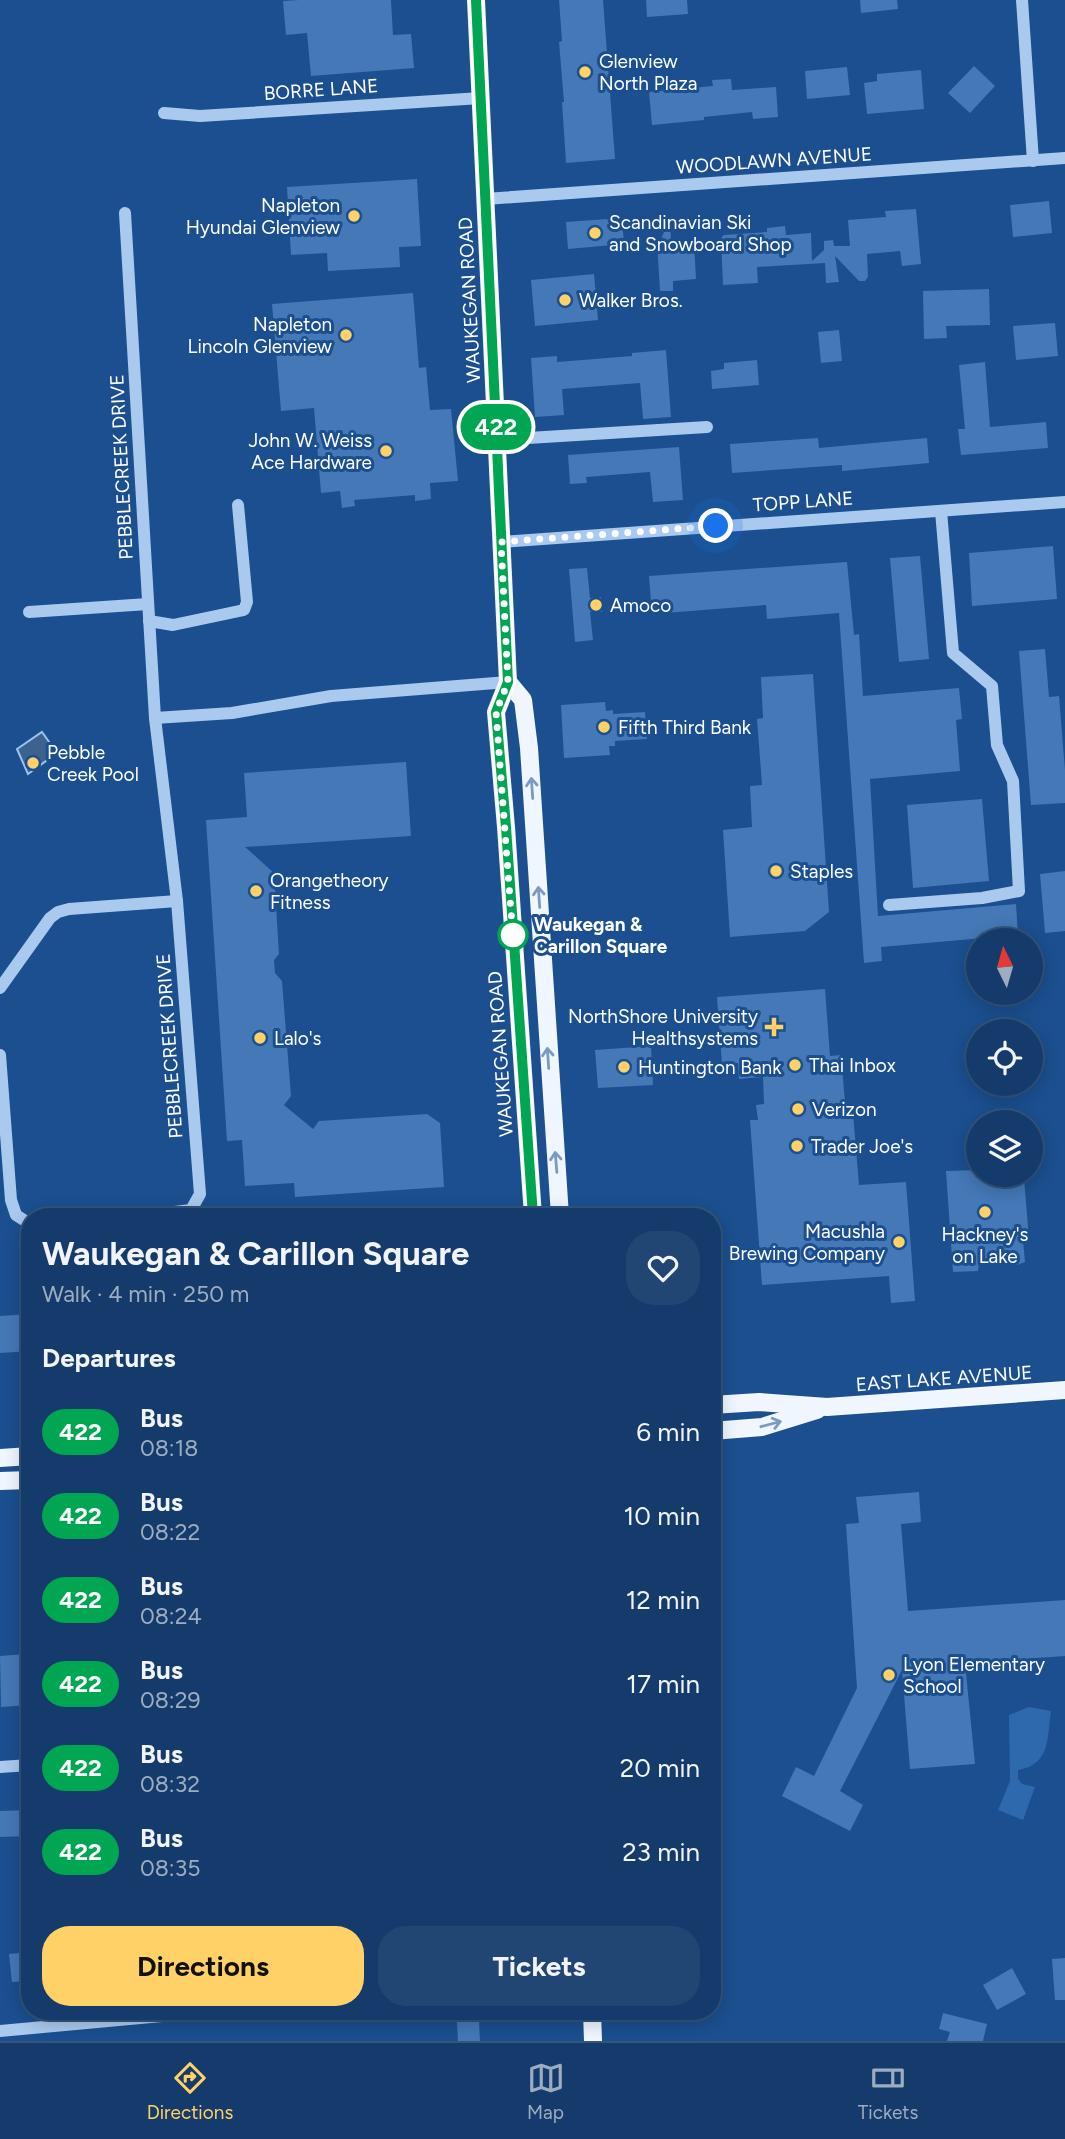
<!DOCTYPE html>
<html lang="en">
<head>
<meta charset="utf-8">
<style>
	:root { --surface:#143b6b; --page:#214673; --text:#f1f3f6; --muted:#9dadc1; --line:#33557e; --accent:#ffd166 }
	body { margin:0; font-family:Figtree,sans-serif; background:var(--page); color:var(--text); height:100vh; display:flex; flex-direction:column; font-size:26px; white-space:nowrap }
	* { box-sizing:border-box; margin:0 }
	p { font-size:23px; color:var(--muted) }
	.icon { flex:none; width:38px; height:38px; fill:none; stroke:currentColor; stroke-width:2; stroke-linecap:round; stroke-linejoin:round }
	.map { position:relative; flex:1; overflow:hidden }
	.side { position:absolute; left:21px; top:1208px; width:700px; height:812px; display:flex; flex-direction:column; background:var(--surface); border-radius:28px; box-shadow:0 4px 18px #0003,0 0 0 2px var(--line) }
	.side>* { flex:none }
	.badge { padding:0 14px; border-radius:23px; font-size:24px; line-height:46px }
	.needle { width:46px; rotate:355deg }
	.controls { position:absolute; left:966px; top:928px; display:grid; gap:14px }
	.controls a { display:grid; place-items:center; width:77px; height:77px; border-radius:50%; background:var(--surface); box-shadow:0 4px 18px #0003,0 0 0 2px var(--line); font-size:35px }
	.you { position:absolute; width:35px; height:35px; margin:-18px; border:5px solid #fff; border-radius:50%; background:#1a73e8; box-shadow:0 0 0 10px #1a73e833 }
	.map>.badge { position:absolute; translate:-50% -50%; box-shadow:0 0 0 4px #fff }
	h2 { padding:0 21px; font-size:26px; line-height:63px }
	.round { display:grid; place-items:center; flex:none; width:74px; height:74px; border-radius:28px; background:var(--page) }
	.head { display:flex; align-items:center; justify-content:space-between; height:119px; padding:0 21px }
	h1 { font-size:33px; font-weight:700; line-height:52px }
	.cta { display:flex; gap:14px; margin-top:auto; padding:14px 21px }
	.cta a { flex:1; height:80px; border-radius:28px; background:var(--accent); color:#111; font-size:28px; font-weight:700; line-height:80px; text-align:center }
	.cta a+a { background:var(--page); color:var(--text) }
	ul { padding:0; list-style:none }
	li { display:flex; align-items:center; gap:21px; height:84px; padding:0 21px }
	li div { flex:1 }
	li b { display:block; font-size:26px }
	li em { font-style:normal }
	li .badge { min-width:77px; font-weight:700; text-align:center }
	.dock { display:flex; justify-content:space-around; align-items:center; height:98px; border-top:2px solid var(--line); background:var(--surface); font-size:19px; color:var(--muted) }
	.dock a { display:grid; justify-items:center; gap:4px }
	.dock .on { color:var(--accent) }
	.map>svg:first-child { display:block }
</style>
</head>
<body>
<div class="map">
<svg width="1065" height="2041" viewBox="0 0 1065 2041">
	<rect width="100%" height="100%" fill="#1b4f8f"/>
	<!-- green -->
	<path fill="#2e69ad" d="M1029 1707 1051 1711C1047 1739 1050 1765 1018 1770V1779L1022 1784 1035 1787 1023 1820 998 1810 1010 1781 1009 1715Z"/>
	<!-- water -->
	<path fill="#3c6290" stroke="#9cc4f0" stroke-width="2" d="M42 732 57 753 28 774 17 749Z"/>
	<!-- building -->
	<g fill="#4478b7">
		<path d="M299 0H391L393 35 411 34 414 68 311 76 307 33 286 35 283 1Z"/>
		<path d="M559 0H603L615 159 566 163 562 102H564L559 42 562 41Z"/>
		<path d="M646 0H687L688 14 647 17Z"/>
		<path d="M860 0H897L898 9 861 13Z"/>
		<path d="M974 66 995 86 970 113 948 93Z"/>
		<path d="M847 67 850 95 807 99 805 71Z"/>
		<path d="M921 70 924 109 867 114 864 83 877 81V74Z"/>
		<path d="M731 79 732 90 776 87 778 117 753 119 752 112 704 117V120L652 125 649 92 713 86 712 80Z"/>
		<path d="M417 179 421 246 399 247 400 267 328 271 327 253 291 255 287 187Z"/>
		<path d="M1049 201 1052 233 1013 237 1010 205Z"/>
		<path d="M916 209 921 264 902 266 900 251 867 254 868 277 865 281H859L835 256 839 282 826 283 825 263 757 267 758 283 723 285 721 238 724 235 767 232V228L785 226 786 235 811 233 812 261 824 250V241L833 240 834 246H850L848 220 886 217 885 211Z"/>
		<path d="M670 217 671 241 694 242 696 279 673 281V291H660L657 242H660Z"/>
		<path d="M622 218 624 244 568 249 566 222Z"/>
		<path d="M594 274 598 320 535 326 531 280Z"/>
		<path d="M989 289 990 325 946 326 947 338 924 339 923 291Z"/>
		<path d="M413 293 419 368 426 367 430 410 451 409 458 481 430 483 431 499 415 501V495L354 500 355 506 342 508 340 491 321 493 314 408 281 411 272 304Z"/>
		<path d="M1055 323 1058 356 1016 360 1013 326Z"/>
		<path d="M839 330 842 361 821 363 818 332Z"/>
		<path d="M666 350 671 417 643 419 640 383 562 389 564 415 535 417 531 358 557 356V362L632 356V353Z"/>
		<path d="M757 360 759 385 712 389 711 371 724 369V363Z"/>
		<path d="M985 362 990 427 1046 422 1048 448 961 455 958 429H965L959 365Z"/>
		<path d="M818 438 819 448 927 438 929 463 842 471V465L732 473 730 444Z"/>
		<path d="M679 447 683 500 653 502 650 472 586 477 587 483 570 484 568 455Z"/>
		<path d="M1053 546 1057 599 972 606 969 553Z"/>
		<path d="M920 556 929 659 899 662 890 558Z"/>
		<path d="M847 562 854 635 859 634 863 696 959 688 962 719 956 720 960 771 870 779 878 916 1016 904 1018 935 881 947 882 961 864 963 839 613 767 619 766 605 652 614 649 576Z"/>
		<path d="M587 568 590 598 601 597 602 612H590L593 640 575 642 569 569Z"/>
		<path d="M1045 649 1049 697 1059 696 1065 770V803L1031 805 1019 651Z"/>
		<path d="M813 674 829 912 805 931 730 937 723 830 752 827 750 786 762 785 757 719 763 718 761 677Z"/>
		<path d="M605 702 606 711 613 710V714L645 712 647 739 615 741V746H609L610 755 564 758 561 705Z"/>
		<path d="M406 762 411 836 245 847 274 873 279 954 274 960 275 973 282 981 291 1096 284 1105 313 1129 319 1121 427 1114 440 1123 444 1187 295 1197 294 1183 245 1186 242 1140 227 1141 206 820 247 817 244 773Z"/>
		<path d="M982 799 989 881 913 888 907 805Z"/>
		<path d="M1065 871V931L1045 933 1040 874Z"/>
		<path d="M825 989 830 1056 841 1055 846 1114 853 1113 859 1185 906 1182 915 1301 891 1303 889 1276 762 1285 750 1120H758L756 1105 764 1104 763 1077 739 1079 738 1063 722 1064 717 997Z"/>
		<path d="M651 1046 653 1085 598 1088 595 1050Z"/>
		<path d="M978 1170V1174H983V1179L1024 1178 1029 1239 1023 1240 1025 1262 1017 1265 1009 1262 979 1263 978 1271 953 1272 946 1171Z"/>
		<path d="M30 1314V1351L0 1353V1316Z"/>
		<path d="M919 1492 921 1522 901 1524 908 1611 1065 1600V1656L965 1663 975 1764 910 1769 902 1670 840 1791 863 1805 850 1831 782 1796 796 1767 814 1776 857 1688 846 1524 859 1523 856 1497Z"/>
		<path d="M26 1654 30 1705 1 1707 0 1656Z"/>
		<path d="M30 1810V1836L0 1837V1811Z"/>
		<path d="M30 1952V1981L12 1982 9 1954Z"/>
		<path d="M1065 1958V2000H1055L1052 1959Z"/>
		<path d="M1012 1968 1026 1994 997 2010 983 1985Z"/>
		<path d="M943 2013 987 2024 983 2041H947L950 2032 939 2029Z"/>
		<path d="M479 2021 480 2041H458L457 2022Z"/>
	</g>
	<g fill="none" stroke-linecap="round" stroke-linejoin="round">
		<!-- minor -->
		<g stroke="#a9c9ee" stroke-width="12">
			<path d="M1022 0 1033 161"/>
			<path d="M164 113 200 116 481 98"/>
			<path d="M485 199 1065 158"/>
			<path d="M125 213 155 718 177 901 200 1194 191 1210 142 1216"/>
			<path d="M497 440 707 427"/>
			<path d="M501 542 1065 502"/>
			<path d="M29 612 148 604"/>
			<path d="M149 621 173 625 244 610 247 602 238 505"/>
			<path d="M155 718 232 713 331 696 508 682"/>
			<path d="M889 905 982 898 1019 891 1013 781 997 745 992 686 953 653 941 511"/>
			<path d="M0 988 50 918 58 912 69 909 177 901"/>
			<path d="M0 1055 11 1200 16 1215 30 1224"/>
			<path d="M0 1767 30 1765"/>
			<path d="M0 2031 216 2011"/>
		</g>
		<!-- major -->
		<g stroke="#f0f6ff" stroke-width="18">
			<path d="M476 0 508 682 496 712 506 827 533 1216"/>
			<path d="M508 682 523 700 529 748 560 1216"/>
			<path d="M712 1405 759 1402 827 1407 1065 1390"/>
			<path d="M712 1431 762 1427 817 1410"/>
			<path d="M0 1458 30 1456"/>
			<path d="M0 1481 30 1480"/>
			<path d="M592 2011 593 2041"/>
		</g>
	</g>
	<!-- one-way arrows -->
	<defs><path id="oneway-shaft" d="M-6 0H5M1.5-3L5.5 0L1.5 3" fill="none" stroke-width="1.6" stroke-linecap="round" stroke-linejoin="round" transform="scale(1.75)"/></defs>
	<g stroke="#7b9ac1">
		<use href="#oneway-shaft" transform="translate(532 788) rotate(-94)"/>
		<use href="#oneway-shaft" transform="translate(539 897) rotate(-94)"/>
		<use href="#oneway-shaft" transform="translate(548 1058) rotate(-94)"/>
		<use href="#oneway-shaft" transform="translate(556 1162) rotate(-95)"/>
		<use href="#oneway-shaft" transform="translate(771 1424) rotate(-15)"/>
	</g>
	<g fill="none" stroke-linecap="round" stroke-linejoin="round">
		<defs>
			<path id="line" d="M476 0 508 682 496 712 506 827 533 1216"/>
		</defs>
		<!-- line casing -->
		<use href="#line" stroke="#fff" stroke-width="16"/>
		<!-- line -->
		<use href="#line" stroke="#00a651" stroke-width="10"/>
		<!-- walk -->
		<path stroke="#fff" stroke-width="7" stroke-dasharray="0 12.6" d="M513 935V938L496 712 508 682 501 542 716 526"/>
	</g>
	<!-- markers -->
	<g fill="#ffd166" stroke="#1b4f8f" stroke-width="2.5">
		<circle cx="585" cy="72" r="7"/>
		<circle cx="354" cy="216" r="7"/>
		<circle cx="595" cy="233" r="7"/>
		<circle cx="565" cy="300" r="7"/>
		<circle cx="346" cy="335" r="7"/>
		<circle cx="386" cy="451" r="7"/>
		<circle cx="596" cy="605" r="7"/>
		<circle cx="604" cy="727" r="7"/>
		<circle cx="33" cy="763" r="7"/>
		<circle cx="776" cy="871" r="7"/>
		<circle cx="256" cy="891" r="7"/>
		<path d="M770.5 1016.5h7v7h7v7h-7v7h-7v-7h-7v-7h7z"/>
		<circle cx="260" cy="1038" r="7"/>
		<circle cx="795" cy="1065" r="7"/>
		<circle cx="624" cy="1067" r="7"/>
		<circle cx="798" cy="1109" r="7"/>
		<circle cx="797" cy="1146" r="7"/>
		<circle cx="985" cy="1212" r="7"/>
		<circle cx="899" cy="1242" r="7"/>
		<circle cx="889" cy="1675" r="7"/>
	</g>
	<circle fill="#fff" stroke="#00a651" stroke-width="3.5" cx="513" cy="935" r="14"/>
	<g text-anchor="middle" stroke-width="6" stroke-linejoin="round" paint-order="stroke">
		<!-- poi labels -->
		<g font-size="19" fill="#fff" stroke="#1b4f8f" text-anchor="start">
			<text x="599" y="68">Glenview<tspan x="599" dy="22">North Plaza</tspan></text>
			<text x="340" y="212" text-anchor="end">Napleton<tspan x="340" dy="22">Hyundai Glenview</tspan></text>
			<text x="609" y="229">Scandinavian Ski<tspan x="609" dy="22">and Snowboard Shop</tspan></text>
			<text x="579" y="307">Walker Bros.</text>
			<text x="332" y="331" text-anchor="end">Napleton<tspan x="332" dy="22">Lincoln Glenview</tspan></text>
			<text x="372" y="447" text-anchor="end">John W. Weiss<tspan x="372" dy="22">Ace Hardware</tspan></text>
			<text x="610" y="612">Amoco</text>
			<text x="618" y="734">Fifth Third Bank</text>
			<text x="47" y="759">Pebble<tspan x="47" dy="22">Creek Pool</tspan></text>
			<text x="790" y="878">Staples</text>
			<text x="270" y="887">Orangetheory<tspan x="270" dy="22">Fitness</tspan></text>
			<text x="758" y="1023" text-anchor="end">NorthShore University<tspan x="758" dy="22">Healthsystems</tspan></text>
			<text x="274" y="1045">Lalo's</text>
			<text x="809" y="1072">Thai Inbox</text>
			<text x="638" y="1074">Huntington Bank</text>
			<text x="812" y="1116">Verizon</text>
			<text x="811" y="1153">Trader Joe's</text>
			<text x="885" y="1238" text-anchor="end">Macushla<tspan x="885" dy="22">Brewing Company</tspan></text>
			<text x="985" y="1241" text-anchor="middle">Hackney's<tspan x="985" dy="22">on Lake</tspan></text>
			<text x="903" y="1671">Lyon Elementary<tspan x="903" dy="22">School</tspan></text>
		</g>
		<!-- street labels -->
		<g font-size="19" fill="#fff" stroke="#1b4f8f">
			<text transform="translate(321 89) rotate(-4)" y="7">BORRE LANE</text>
			<text transform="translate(774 160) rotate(-4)" y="7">WOODLAWN AVENUE</text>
			<text transform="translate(469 300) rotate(-93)" y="7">WAUKEGAN ROAD</text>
			<text transform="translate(121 467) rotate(-93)" y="7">PEBBLECREEK DRIVE</text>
			<text transform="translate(803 501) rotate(-4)" y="7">TOPP LANE</text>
			<text transform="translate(169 1046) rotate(-94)" y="7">PEBBLECREEK DRIVE</text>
			<text transform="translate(500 1054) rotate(-94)" y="7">WAUKEGAN ROAD</text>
			<text transform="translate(944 1378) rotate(-4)" y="7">EAST LAKE AVENUE</text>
		</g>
		<!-- stop labels -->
		<g font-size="19" font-weight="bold" fill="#fff" stroke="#1b4f8f" text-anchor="start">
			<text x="534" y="931">Waukegan &amp;<tspan x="534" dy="22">Carillon Square</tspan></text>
		</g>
	</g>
</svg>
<div class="controls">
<a><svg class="needle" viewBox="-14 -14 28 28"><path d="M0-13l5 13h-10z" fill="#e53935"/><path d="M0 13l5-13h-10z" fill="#9dadc1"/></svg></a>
<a><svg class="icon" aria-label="locate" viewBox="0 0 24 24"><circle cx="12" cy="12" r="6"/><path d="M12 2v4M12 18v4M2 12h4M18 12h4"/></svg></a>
<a><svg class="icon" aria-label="layers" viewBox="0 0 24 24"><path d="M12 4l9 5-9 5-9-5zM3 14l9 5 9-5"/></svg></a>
</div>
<div class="you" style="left:716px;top:526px"></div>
<b class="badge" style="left:496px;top:427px;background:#00a651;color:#fff">422</b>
<section class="side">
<div class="head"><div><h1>Waukegan &amp; Carillon Square</h1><p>Walk · 4 min · 250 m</p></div><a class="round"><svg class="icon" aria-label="heart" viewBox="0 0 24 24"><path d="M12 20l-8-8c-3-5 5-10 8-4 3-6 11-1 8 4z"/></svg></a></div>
<h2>Departures</h2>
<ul>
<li><span class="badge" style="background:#00a651;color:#fff">422</span><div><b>Bus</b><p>08:18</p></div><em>6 min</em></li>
<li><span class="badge" style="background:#00a651;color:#fff">422</span><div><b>Bus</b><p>08:22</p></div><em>10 min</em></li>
<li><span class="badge" style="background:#00a651;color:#fff">422</span><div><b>Bus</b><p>08:24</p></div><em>12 min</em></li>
<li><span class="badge" style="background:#00a651;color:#fff">422</span><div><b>Bus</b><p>08:29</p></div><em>17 min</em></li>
<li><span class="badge" style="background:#00a651;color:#fff">422</span><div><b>Bus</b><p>08:32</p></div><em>20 min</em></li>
<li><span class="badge" style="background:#00a651;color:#fff">422</span><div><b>Bus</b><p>08:35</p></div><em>23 min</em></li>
</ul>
<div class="cta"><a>Directions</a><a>Tickets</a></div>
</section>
</div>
<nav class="dock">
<a class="on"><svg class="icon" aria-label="directions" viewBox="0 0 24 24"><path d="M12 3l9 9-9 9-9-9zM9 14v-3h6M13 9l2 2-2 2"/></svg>Directions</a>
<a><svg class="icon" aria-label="map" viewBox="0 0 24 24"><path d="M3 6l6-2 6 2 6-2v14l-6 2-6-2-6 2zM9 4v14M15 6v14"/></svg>Map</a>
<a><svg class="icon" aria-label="tickets" viewBox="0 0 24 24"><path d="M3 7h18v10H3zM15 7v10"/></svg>Tickets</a>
</nav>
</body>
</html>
